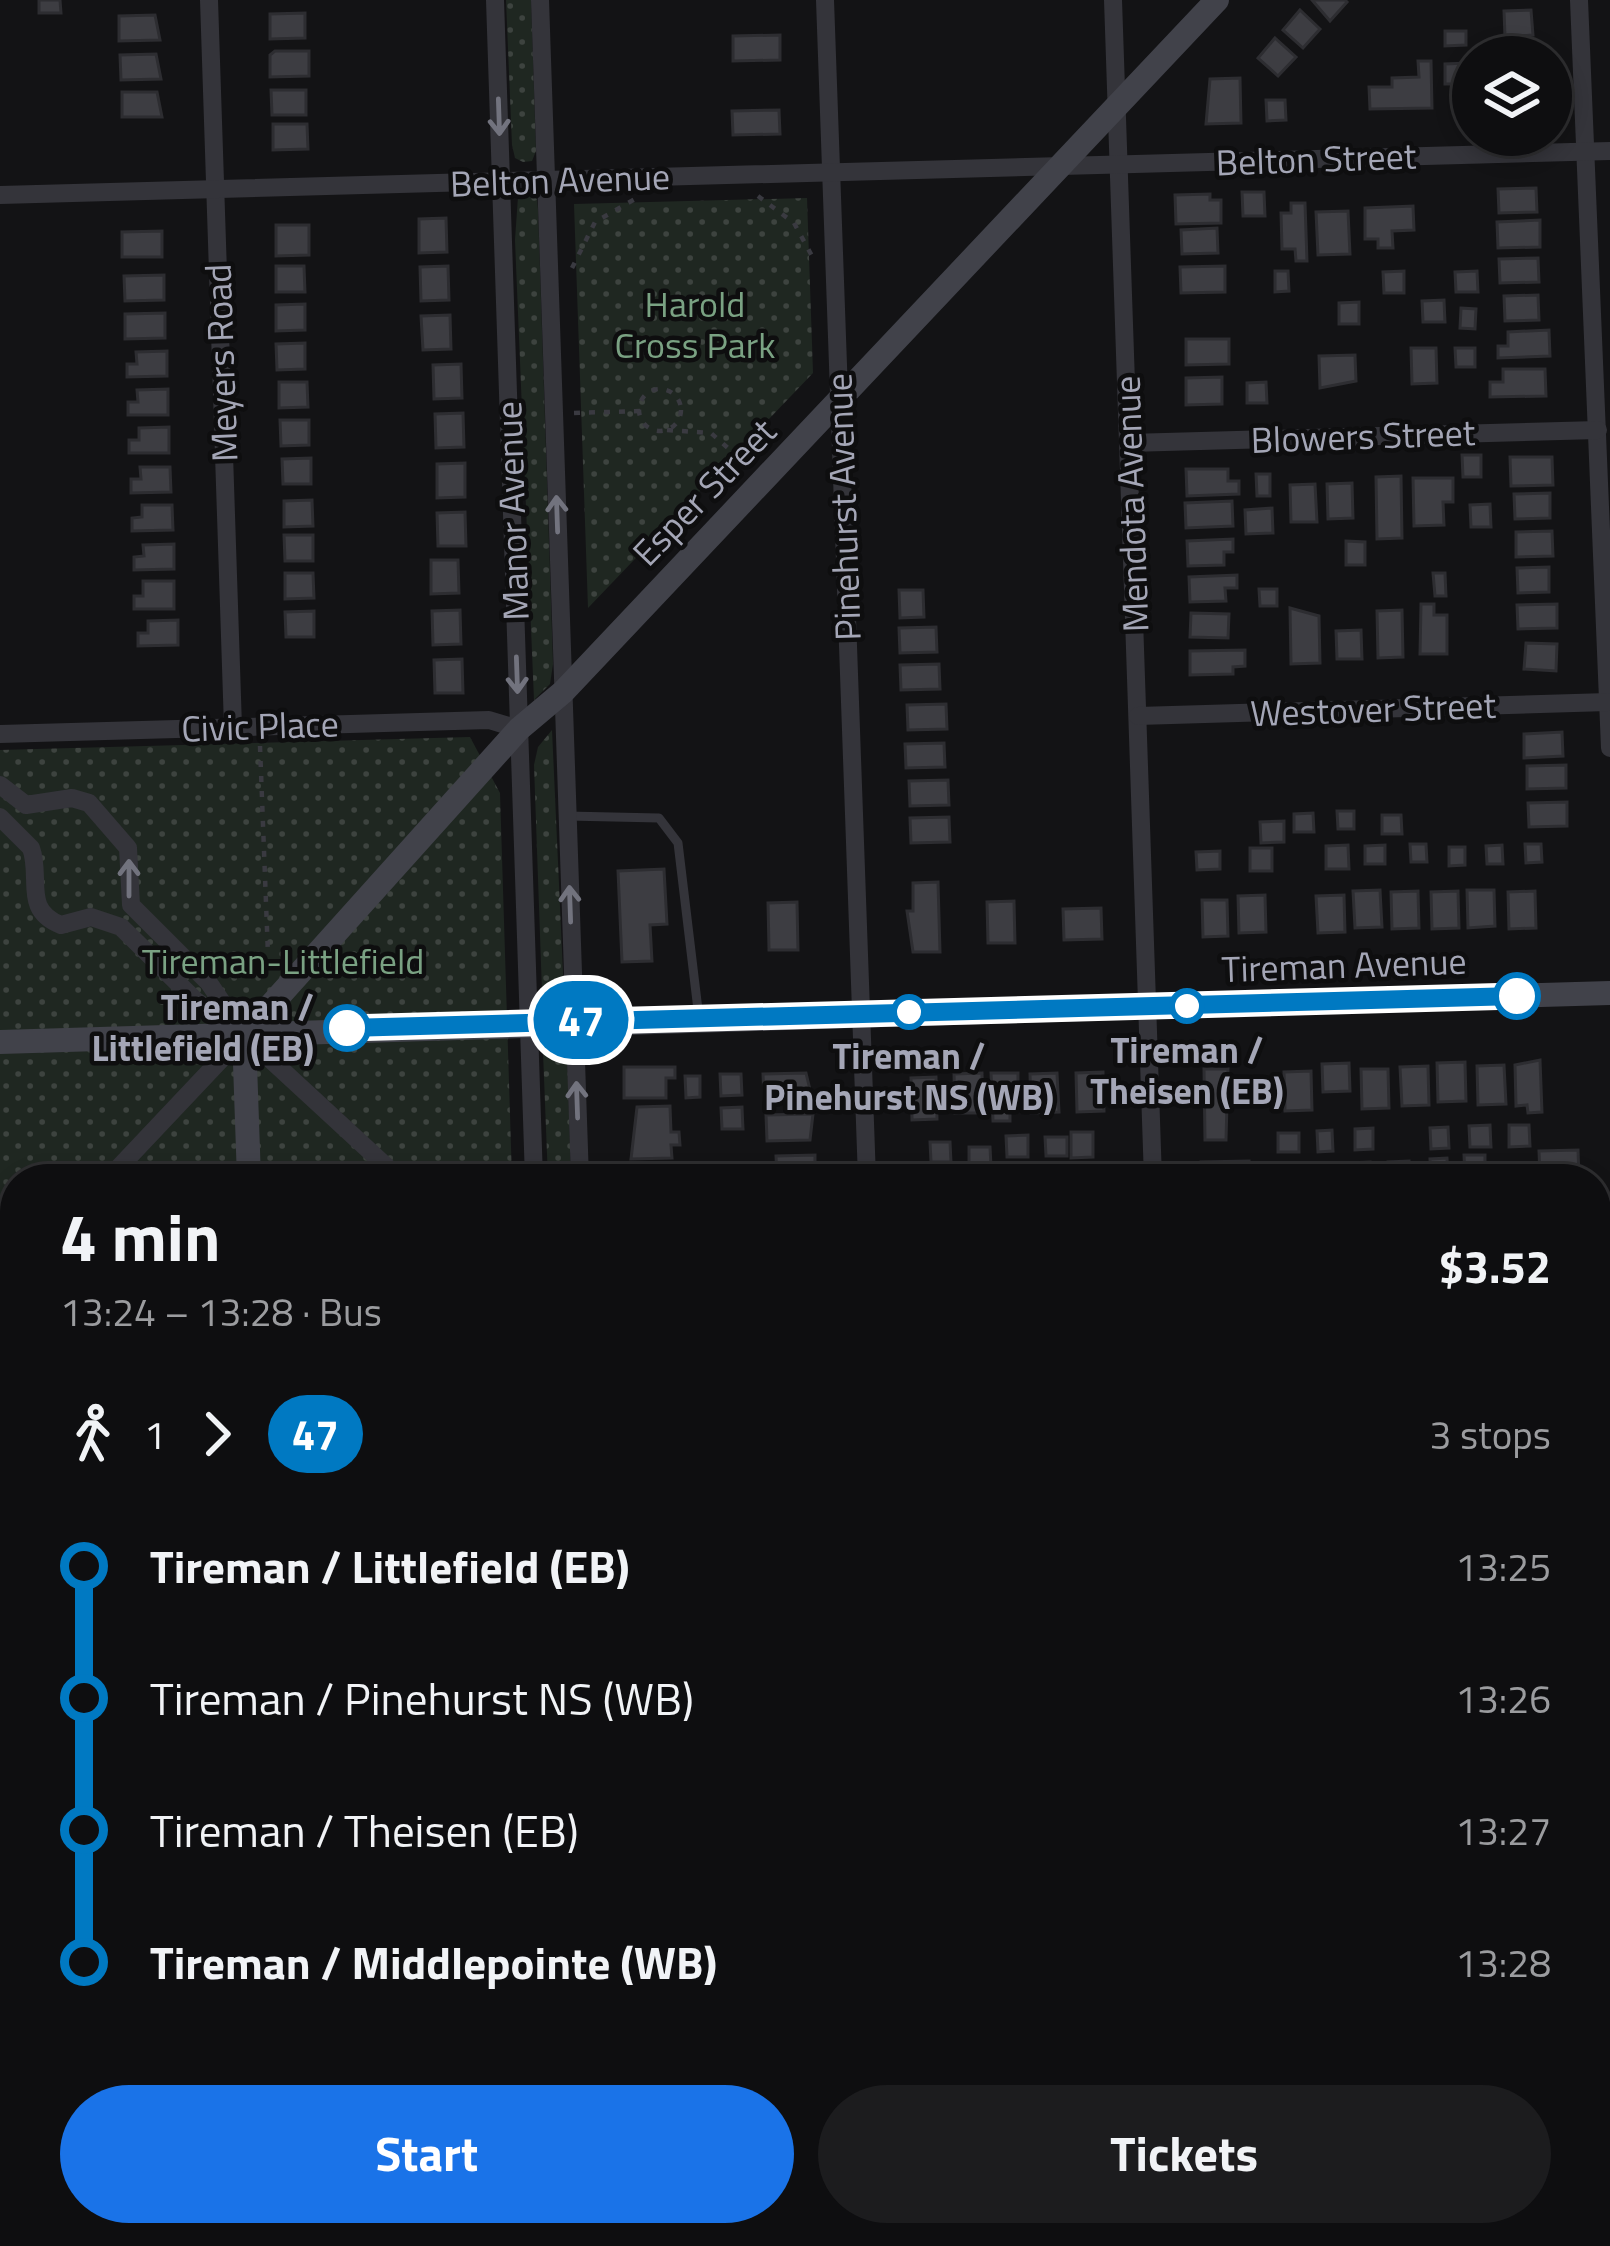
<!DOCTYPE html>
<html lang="en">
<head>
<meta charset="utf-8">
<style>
	:root { --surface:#0e0e10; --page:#1c1c1e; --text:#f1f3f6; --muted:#9b9c9f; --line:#2e2e30; --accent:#1a73e8 }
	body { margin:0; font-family:"Titillium Web",sans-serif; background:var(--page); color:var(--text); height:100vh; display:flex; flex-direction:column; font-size:45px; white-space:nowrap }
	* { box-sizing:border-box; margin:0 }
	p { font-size:39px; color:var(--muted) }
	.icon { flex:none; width:66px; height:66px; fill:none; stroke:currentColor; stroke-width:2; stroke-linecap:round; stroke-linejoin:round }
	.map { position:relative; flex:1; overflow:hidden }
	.side { position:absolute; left:0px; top:1164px; width:1611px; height:1083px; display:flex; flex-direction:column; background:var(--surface); border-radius:48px 48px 0 0; box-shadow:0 6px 18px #0003,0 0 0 3px var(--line) }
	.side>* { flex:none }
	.badge { padding:0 24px; border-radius:39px; font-size:42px; line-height:78px }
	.tools { position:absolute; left:1452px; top:36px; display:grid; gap:24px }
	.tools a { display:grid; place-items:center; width:120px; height:120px; border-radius:50%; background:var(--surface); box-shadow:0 6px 18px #0003,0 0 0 3px var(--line); font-size:60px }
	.map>.badge { position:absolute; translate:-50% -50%; box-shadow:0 0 0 6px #fff }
	.legs { display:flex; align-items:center; gap:18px; height:132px; padding:0 60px; font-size:39px }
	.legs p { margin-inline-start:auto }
	.overview { display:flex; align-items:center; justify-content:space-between; height:204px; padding:0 60px }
	h1 { font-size:66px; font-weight:700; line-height:90px }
	.cta { display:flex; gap:24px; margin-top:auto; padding:24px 60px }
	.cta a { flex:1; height:138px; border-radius:72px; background:var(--accent); color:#fff; font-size:48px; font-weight:700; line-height:138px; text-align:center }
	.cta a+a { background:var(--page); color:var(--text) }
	ul { padding:0 60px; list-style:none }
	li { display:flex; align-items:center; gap:42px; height:132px; font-size:45px }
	li i { display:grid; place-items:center; width:18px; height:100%; margin:0 15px; background:currentColor }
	li i::after { content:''; width:30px; height:30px; margin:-15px; border:9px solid; border-radius:50%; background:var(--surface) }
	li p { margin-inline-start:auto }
	li:first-child i { background:linear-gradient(#0000 50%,currentColor 0) }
	li:last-child i { background:linear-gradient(currentColor 50%,#0000 0) }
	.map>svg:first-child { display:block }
</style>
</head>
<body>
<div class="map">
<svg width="1610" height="2246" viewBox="0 0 1610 2246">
	<defs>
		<pattern id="green-dots" width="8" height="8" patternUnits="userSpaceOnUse" patternTransform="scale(3)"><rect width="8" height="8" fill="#1f2721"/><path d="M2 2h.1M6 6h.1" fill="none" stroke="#3d433f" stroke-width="1.8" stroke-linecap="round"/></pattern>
	</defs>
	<rect width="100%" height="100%" fill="#131315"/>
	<!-- green -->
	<g fill="url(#green-dots)">
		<path d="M506 0H531L536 151 532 161 523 162 515 158 512 145Z"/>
		<path d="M530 194 537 199 538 210 553 664 550 684 534 700 515 240 518 197Z"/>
		<path d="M807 198 813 373 588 608 574 204Z"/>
		<path d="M552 730 564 995 558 1003H549L542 991 534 765 538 747Z"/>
		<path d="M470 737 500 793 512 1179H15V1272L0 1257V750Z"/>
		<path d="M558 1041 567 1050 571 1179H548L543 1052Z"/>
	</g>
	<!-- building -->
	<g fill="#3d3d42" stroke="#2d2d31" stroke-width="3">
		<path d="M39 0H60L61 13H39Z"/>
		<path d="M1312 0H1345L1347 2 1330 21Z"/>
		<path d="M1300 10 1320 29 1303 48 1283 30Z"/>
		<path d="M1531 10 1533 35 1505 37 1504 11Z"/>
		<path d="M305 13V38L270 39V14Z"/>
		<path d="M155 15 160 40 119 41V16Z"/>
		<path d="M1445 31H1466V45L1445 46Z"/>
		<path d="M780 35V60L733 61V36Z"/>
		<path d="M1275 38 1296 57 1278 76 1258 58Z"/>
		<rect x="1498" y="48" width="33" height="9"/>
		<path d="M275 51H309V76L270 77V55Z"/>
		<path d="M156 54 161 79 121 80 120 55Z"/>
		<path d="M1418 61H1431L1432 108 1370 109 1369 87H1392V78L1419 77Z"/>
		<path d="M1467 63 1468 84H1445V64Z"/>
		<path d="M1240 78 1241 123 1206 124 1210 79Z"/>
		<path d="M271 90H306V115H272Z"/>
		<path d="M122 92H157L162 117H122Z"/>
		<path d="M1266 100H1285L1286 120 1267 121Z"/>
		<path d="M779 110 780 134 733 135 732 111Z"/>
		<path d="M273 124H307L308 149 273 150Z"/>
		<path d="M1536 188 1537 212 1499 213 1498 189Z"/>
		<path d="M1242 192H1264L1265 216H1243Z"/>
		<path d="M1210 194V200H1221V223L1176 224 1175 195Z"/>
		<path d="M1291 203H1305L1307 261H1296L1295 249H1282L1281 213H1291Z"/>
		<path d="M1413 206 1414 230 1392 231 1393 248H1378V239H1365V208Z"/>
		<path d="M1348 211 1350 254 1318 255 1316 212Z"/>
		<path d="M446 218 447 252 419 253V219Z"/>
		<path d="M1540 220V247L1498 248 1497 222Z"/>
		<path d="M276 225H309V255L276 256Z"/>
		<path d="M1217 228 1218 253 1182 254 1181 230Z"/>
		<path d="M162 231V257H122V232Z"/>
		<path d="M1538 258 1539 282 1500 283 1499 259Z"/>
		<path d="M276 266H304L305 292H276Z"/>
		<path d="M448 266 449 300 421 301 420 267Z"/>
		<path d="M1225 266V292L1181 293 1180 267Z"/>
		<path d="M1275 271H1288L1289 291 1275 292Z"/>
		<path d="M1404 271V293H1384L1383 272Z"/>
		<path d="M1477 271 1478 292H1456L1455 272Z"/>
		<path d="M164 275V300L125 301 124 276Z"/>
		<path d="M1538 295 1539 320 1505 321 1504 296Z"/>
		<path d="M1444 300 1445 322H1423L1422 301Z"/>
		<path d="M1359 302V324H1339V303Z"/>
		<path d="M305 304V330L276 331V305Z"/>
		<path d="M1461 308 1476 309 1475 329 1460 328Z"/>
		<path d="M165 313V338L125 339V314Z"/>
		<path d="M450 315 451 349 423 350 421 316Z"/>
		<path d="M1549 330 1550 356 1498 358V346H1508V332Z"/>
		<path d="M1186 339H1229V364L1186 365Z"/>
		<path d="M305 343V369L277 370 276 344Z"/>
		<path d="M1411 348H1436L1437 383 1412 384Z"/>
		<path d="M1455 348H1475V367H1456Z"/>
		<path d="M167 351V376L127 377V364H137L136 352Z"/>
		<path d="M1355 355 1356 381 1320 388 1319 356Z"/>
		<path d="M461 364 462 398 434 399 433 365Z"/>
		<path d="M1503 369H1545L1546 396 1490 397V382H1503Z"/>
		<path d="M1222 377V404L1186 405V378Z"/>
		<path d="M279 382H307L308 407 279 408Z"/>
		<path d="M1266 382 1267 403H1247V383Z"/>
		<path d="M168 389V415H128V402H138L137 390Z"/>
		<path d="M463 413 464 447 436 448 435 414Z"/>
		<path d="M280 420H309V445L281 446Z"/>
		<path d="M169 427V453H129V440H139V428Z"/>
		<path d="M1462 455H1481V477H1463Z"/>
		<path d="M1510 457H1552L1553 485 1511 486Z"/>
		<path d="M311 458V484H283L282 459Z"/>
		<path d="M465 463V497L437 498V464Z"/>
		<path d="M140 467H170L171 492 131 493V479H141Z"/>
		<path d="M1186 469H1228V481H1239V494L1187 496Z"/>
		<path d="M1256 474H1270V496H1257Z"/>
		<path d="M1401 476 1402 538 1377 539 1376 477Z"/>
		<path d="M1413 478H1453V502H1443L1444 525 1414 526Z"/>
		<path d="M1352 483 1353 518 1328 519 1327 484Z"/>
		<path d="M1315 484 1317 522H1291L1290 485Z"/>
		<path d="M1550 493V518L1515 519 1514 494Z"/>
		<path d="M312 500 313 526 284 527V501Z"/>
		<path d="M1232 501 1233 526 1186 528 1185 503Z"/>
		<path d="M1490 504 1491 527H1471L1470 505Z"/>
		<path d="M142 505H172L173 530 132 531V518L142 517Z"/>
		<path d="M1272 508 1273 533 1246 534 1245 510Z"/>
		<path d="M465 512 466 546H438L437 513Z"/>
		<path d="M1552 531 1553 556 1516 557V532Z"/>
		<path d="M284 535H313V561H285Z"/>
		<path d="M1233 539V552H1224V565L1188 566 1187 541Z"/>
		<path d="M1346 541 1365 542V565H1346Z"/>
		<path d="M174 544V569L134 570V557L144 556 143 545Z"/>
		<path d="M431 560H458L459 593 431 594Z"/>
		<path d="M1549 567V592L1518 593 1517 568Z"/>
		<path d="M285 573H313L314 598 285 599Z"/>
		<path d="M1433 573H1445L1446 596H1435Z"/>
		<path d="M1237 575V588H1225L1226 601 1190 602 1189 577Z"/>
		<path d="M143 581H174V609H134V596H143Z"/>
		<path d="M1259 589H1277V606H1260Z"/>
		<path d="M899 590H923L924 617 900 618Z"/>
		<path d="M1421 604H1434V615H1447V654H1420Z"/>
		<path d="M1557 604V628L1518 629 1517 605Z"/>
		<path d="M1290 608 1319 616 1320 663 1291 664Z"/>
		<path d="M460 610 461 644 433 645 432 611Z"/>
		<path d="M1402 610 1403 657 1378 658 1377 611Z"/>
		<path d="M314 611V637H286L285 612Z"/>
		<path d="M1191 613 1229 614 1228 638 1190 637Z"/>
		<path d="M178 620V645L138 646V633H148V621Z"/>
		<path d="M936 627 937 652 900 653 899 628Z"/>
		<path d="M1361 630 1362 659H1337L1336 631Z"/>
		<path d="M1526 643 1557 644 1556 671 1524 669Z"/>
		<path d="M1245 650V666L1233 667V674L1190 675V651Z"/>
		<path d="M462 659 463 693H435L434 660Z"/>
		<path d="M939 664 940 689 901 690 900 665Z"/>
		<path d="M946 704 947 729 908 730 907 705Z"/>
		<path d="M1562 732 1563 756 1524 758V734Z"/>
		<path d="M944 743 945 767 906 768 905 744Z"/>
		<path d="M1566 765V788L1527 789V766Z"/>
		<path d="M948 780 949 805 910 806 909 781Z"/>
		<path d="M1567 802V826L1529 827 1528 803Z"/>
		<path d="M1337 811H1354V829H1338Z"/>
		<path d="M1313 813 1314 832H1294V814Z"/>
		<path d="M1382 815H1401L1402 834H1382Z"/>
		<path d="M949 817 950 842 911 843 910 818Z"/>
		<path d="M1284 821V842L1261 843 1260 822Z"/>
		<path d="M1410 844H1426L1427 862H1411Z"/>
		<path d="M1525 844H1541L1542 862 1526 863Z"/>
		<path d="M1348 845 1349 869H1326V846Z"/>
		<path d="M1385 845V864H1365V846Z"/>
		<path d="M1502 845 1503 864H1487L1486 846Z"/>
		<path d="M1449 847H1465V865L1449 866Z"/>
		<rect x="1250" y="848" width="22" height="23"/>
		<path d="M1220 851V869L1197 870 1196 852Z"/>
		<path d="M664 869 667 924 650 925 652 961 622 962 618 871Z"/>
		<path d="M938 882 940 952H913L907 911H913V883Z"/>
		<path d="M1380 890 1382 927 1355 928 1353 891Z"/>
		<path d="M1467 890H1494L1495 926 1468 928Z"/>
		<path d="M1418 891 1419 928 1392 929 1391 892Z"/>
		<path d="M1458 891 1459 928 1432 929 1431 892Z"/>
		<path d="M1535 891 1536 928 1509 929 1508 892Z"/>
		<path d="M1265 895 1266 932 1239 933 1238 896Z"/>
		<path d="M1344 895 1345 932 1318 933 1316 896Z"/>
		<path d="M1202 900H1227L1228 936 1203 937Z"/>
		<path d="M1014 901 1015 943H988L987 902Z"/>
		<path d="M797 902 798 950H769L768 903Z"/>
		<path d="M1101 908 1102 939 1064 940 1063 909Z"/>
		<path d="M1540 1060 1542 1112 1528 1113 1527 1105 1516 1106 1515 1065Z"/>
		<path d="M1465 1062 1466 1101 1438 1102 1437 1063Z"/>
		<path d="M1349 1063 1350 1091 1323 1092 1322 1064Z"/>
		<path d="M1504 1065 1506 1104 1478 1105 1477 1066Z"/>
		<path d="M1428 1066 1429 1105 1402 1106 1400 1067Z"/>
		<path d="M624 1067H675V1078H666V1098H624Z"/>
		<path d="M1204 1069H1228L1226 1140H1205Z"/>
		<path d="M1361 1069H1388L1389 1108 1362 1109Z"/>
		<path d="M1311 1071 1312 1110 1285 1111 1284 1072Z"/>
		<path d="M1103 1072 1104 1111 1077 1112 1076 1073Z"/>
		<path d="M806 1073 812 1098 764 1100 763 1074Z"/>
		<path d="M982 1073 983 1113H955L954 1074Z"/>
		<path d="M991 1073H1018V1104H1010V1121H993Z"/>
		<path d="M1057 1073 1059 1112 1031 1113 1030 1074Z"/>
		<path d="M720 1074H741L742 1095 721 1096Z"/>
		<path d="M685 1076H700V1097L686 1098Z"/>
		<path d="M936 1077 937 1119 912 1120 911 1078Z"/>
		<path d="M670 1106 671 1132H679L680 1145H671L672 1158 631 1159 637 1107Z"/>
		<path d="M742 1107 743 1129H722L721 1108Z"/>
		<path d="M813 1114 810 1140 767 1141 766 1115Z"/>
		<path d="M1490 1125 1491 1147H1470L1469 1126Z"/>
		<path d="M1509 1125H1529L1530 1146 1509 1147Z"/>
		<path d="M1448 1127 1449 1148 1431 1149 1430 1128Z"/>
		<path d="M1373 1128V1149L1355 1150V1129Z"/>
		<path d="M1332 1130 1333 1151 1318 1152 1317 1131Z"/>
		<path d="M1071 1132H1093V1157L1071 1158Z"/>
		<rect x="1278" y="1133" width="21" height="19"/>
		<path d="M1028 1135V1157H1007L1006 1136Z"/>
		<path d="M1045 1137H1067V1156H1046Z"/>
		<path d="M930 1142H950L951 1162H931Z"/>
		<path d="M969 1147H990L991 1166H969Z"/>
		<path d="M1578 1150 1579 1177H1540L1539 1151Z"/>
		<path d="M815 1155V1179H777L776 1156Z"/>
		<path d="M1464 1155H1485V1176L1465 1177Z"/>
		<path d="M1447 1158 1448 1178H1431L1430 1159Z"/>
		<path d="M1249 1161V1179H1201V1162Z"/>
		<path d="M1409 1161V1179H1388V1162Z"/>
		<path d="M1370 1162V1179H1349V1163Z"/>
		<path d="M1335 1163V1179H1314V1164Z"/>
		<path d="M669 1165V1179H622V1166Z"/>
		<path d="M1512 1167V1179H1491V1168Z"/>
		<rect x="1071" y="1170" width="28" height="9"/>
		<path d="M964 1172V1179H914V1174Z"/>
		<path d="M1607 1916 1608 1931H1601V1945H1596V1917Z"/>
		<path d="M1596 1955H1609L1610 1982H1596Z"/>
		<rect x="1596" y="2077" width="9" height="51"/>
		<rect x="184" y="2232" width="49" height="14"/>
		<path d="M338 2232H385V2243L339 2246Z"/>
		<path d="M407 2232H429L430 2246H408Z"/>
		<path d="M661 2232H701V2242L661 2243Z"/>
		<path d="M717 2232H741V2244L718 2245Z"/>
		<path d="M804 2232H853V2239L805 2240Z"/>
		<path d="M79 2233 80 2246H41V2235Z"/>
		<path d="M138 2233 139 2246H116L115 2234Z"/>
	</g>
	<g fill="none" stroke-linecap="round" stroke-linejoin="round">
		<!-- path -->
		<g stroke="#3a3a41" stroke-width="4.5" stroke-dasharray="6 9" stroke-linecap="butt">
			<path d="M758 196 794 223 812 256"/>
			<path d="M572 268 595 222 635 199"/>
			<circle cx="660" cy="410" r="21"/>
			<path d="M574 413 640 411"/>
			<path d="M667 430 711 433 738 457"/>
			<path d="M260 746 268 955"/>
		</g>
		<!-- lane -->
		<g stroke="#34343a" stroke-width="9">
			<path d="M567 816 659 818 678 843 699 1018"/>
			<path d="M1596 2167 1610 2159"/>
			<path d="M748 2232V2246"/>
		</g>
		<!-- street -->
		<g stroke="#34343a" stroke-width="18">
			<path d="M209 0 233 727"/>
			<path d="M495 0 534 1179"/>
			<path d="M540 0 580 1179"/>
			<path d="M825 0 867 1179"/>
			<path d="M1113 0 1153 1179"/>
			<path d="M1579 0 1610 748"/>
			<path d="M0 195 1610 151"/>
			<path d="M1129 443 1598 430"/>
			<path d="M1138 716 1608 702"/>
			<path d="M0 734 489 720 519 729"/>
			<path d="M0 785 26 805 72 798 89 803 128 848 131 905 209 983 238 1026"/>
			<path d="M0 817 31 848C42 878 22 910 61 925L91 917 121 927 195 1000 244 1035 400 1179"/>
			<path d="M108 1179 244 1035"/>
			<path d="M0 1294 15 1278"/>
			<path d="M1596 1307H1610"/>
			<path d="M0 1331 15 1330"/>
			<path d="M1596 1619 1610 1618"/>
			<path d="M0 1668H15"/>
			<path d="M569 2232 570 2246"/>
			<path d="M615 2232V2246"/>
			<path d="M900 2232V2246"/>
			<path d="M1188 2232 1189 2246"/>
			<path d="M1529 2232 1546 2246"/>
		</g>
		<!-- secondary -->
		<g stroke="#41424a" stroke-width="24">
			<path d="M244 1035 519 729 563 692 1217 0"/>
			<path d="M244 1035 249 1179"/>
			<path d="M0 1042 1610 993"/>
			<path d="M283 2232 284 2246"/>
		</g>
	</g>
	<!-- one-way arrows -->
	<defs><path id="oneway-shaft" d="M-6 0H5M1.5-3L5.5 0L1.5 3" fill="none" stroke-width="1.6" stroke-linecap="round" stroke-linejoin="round" transform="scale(3)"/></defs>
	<g stroke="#72737e">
		<use href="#oneway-shaft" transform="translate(499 117) rotate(88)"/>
		<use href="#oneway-shaft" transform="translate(557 514) rotate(-92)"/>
		<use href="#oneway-shaft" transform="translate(517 675) rotate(88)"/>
		<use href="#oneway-shaft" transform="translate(129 878) rotate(-90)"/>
		<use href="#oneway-shaft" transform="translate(570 904) rotate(-92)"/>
		<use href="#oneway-shaft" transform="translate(577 1100) rotate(-92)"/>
	</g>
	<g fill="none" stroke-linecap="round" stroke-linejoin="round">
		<defs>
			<path id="line-1" d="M347 1028 1517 996"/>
		</defs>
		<!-- line-1 casing -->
		<use href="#line-1" stroke="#fff" stroke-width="27"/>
		<!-- line-1 -->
		<use href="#line-1" stroke="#0079c2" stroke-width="18"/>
	</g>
	<!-- markers -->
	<g fill="#fff" stroke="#0079c2" stroke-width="6">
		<circle cx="1517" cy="996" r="21"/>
		<circle cx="1187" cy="1006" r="15"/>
		<circle cx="909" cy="1012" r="15"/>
		<circle cx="347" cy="1028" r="21"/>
	</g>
	<g text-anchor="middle" stroke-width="9" stroke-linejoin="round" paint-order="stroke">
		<!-- street labels -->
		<g font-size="36" fill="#a4a6b6" stroke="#0e0e0f">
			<text transform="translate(1316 159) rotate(-2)" y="13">Belton Street</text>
			<text transform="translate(560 180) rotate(-2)" y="13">Belton Avenue</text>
			<text transform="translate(221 363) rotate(-92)" y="13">Meyers Road</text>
			<text transform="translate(1363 436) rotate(-2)" y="13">Blowers Street</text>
			<text transform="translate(704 492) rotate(-46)" y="13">Esper Street</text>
			<text transform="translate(1131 504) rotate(-92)" y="13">Mendota Avenue</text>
			<text transform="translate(843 507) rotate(-92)" y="13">Pinehurst Avenue</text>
			<text transform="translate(512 511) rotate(-92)" y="13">Manor Avenue</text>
			<text transform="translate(1373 709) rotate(-2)" y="13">Westover Street</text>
			<text transform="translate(260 726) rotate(-2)" y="13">Civic Place</text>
			<text transform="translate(1344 965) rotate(-2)" y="13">Tireman Avenue</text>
		</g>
		<!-- park labels -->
		<g font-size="36" fill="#7aa283" stroke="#0e0e0f">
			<text x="695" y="317">Harold<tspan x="695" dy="41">Cross Park</tspan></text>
			<text x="283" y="974">Tireman-Littlefield</text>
		</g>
		<!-- stop labels -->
		<g font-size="36" font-weight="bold" fill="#a4a6b6" stroke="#0e0e0f">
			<text x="314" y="1020" text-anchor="end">Tireman /<tspan x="314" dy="41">Littlefield (EB)</tspan></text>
			<text x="1187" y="1063">Tireman /<tspan x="1187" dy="41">Theisen (EB)</tspan></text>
			<text x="909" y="1069">Tireman /<tspan x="909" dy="41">Pinehurst NS (WB)</tspan></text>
		</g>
	</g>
</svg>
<div class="tools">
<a><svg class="icon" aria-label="layers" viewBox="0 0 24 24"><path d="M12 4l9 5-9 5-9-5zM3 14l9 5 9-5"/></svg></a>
</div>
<b class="badge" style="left:581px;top:1020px;background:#0079c2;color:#fff">47</b>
<section class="side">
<div class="overview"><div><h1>4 min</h1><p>13:24 – 13:28 · Bus</p></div><b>$3.52</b></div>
<div class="legs"><svg class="icon" aria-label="walk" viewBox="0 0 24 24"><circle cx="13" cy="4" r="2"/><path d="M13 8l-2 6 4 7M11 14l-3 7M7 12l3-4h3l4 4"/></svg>1<svg class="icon" aria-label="forward" viewBox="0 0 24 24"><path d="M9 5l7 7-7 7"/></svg><b class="badge" style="background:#0079c2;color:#fff">47</b><p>3 stops</p></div>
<ul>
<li><i style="color:#0079c2"></i><b>Tireman / Littlefield (EB)</b><p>13:25</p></li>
<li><i style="color:#0079c2"></i><span>Tireman / Pinehurst NS (WB)</span><p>13:26</p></li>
<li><i style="color:#0079c2"></i><span>Tireman / Theisen (EB)</span><p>13:27</p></li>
<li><i style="color:#0079c2"></i><b>Tireman / Middlepointe (WB)</b><p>13:28</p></li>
</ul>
<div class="cta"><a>Start</a><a>Tickets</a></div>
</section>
</div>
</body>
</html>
